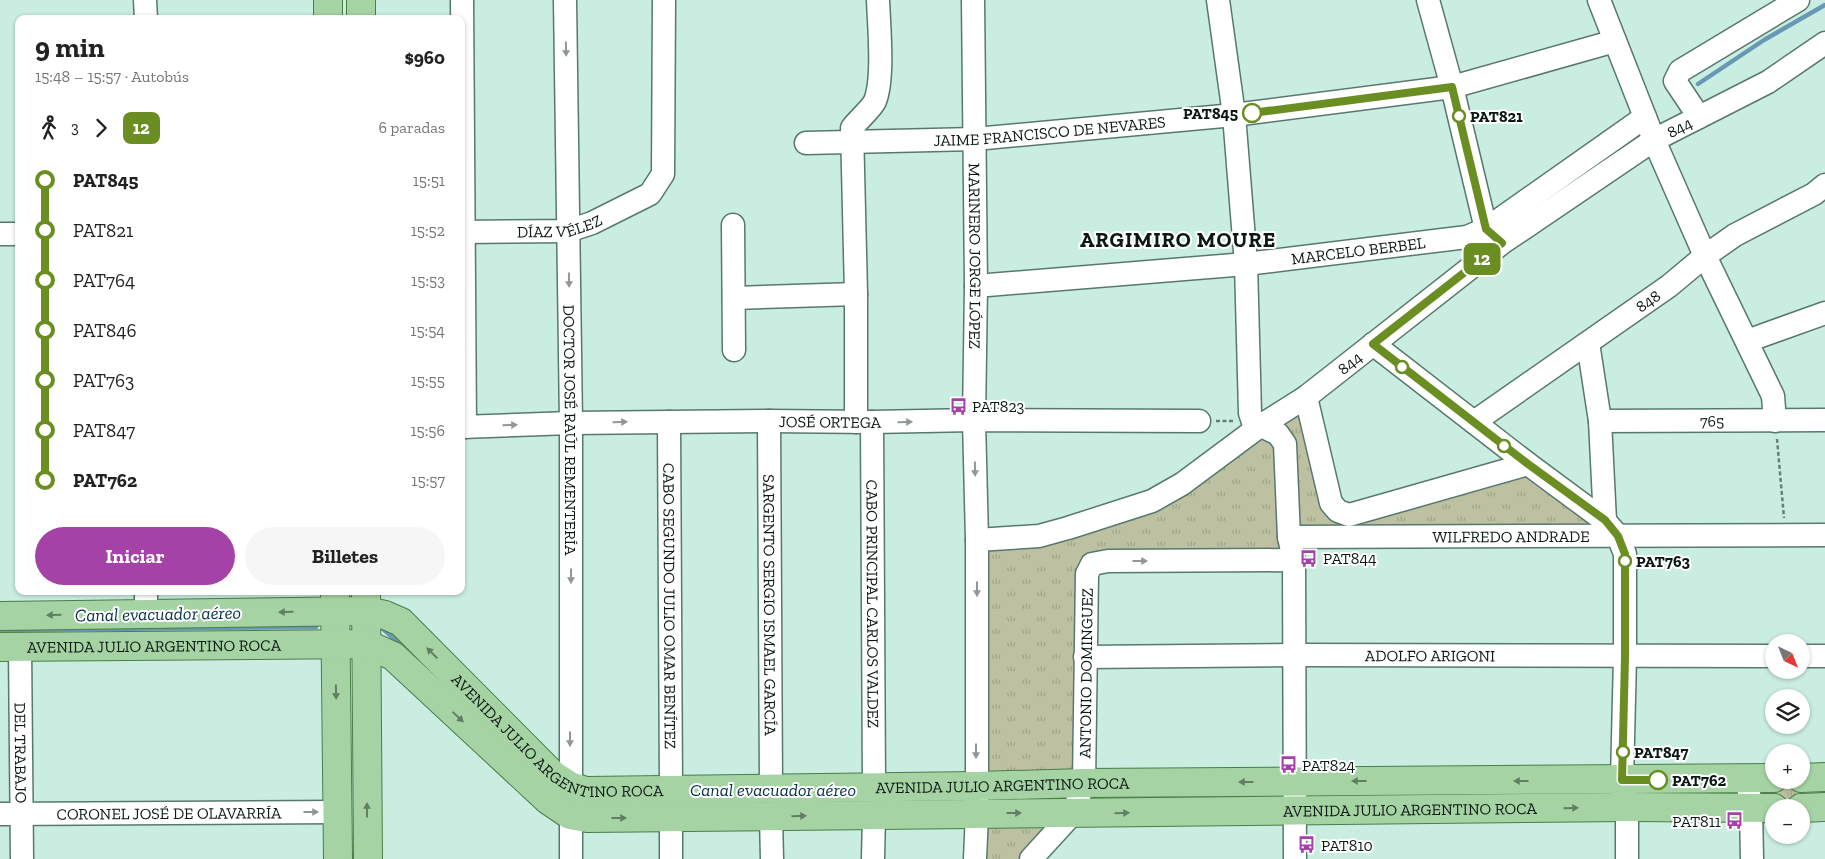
<!DOCTYPE html>
<html lang="es">
<head>
<meta charset="utf-8">
<style>
	:root { --surface:#fff; --page:#f6f6f6; --text:#222; --muted:#767676; --accent:#a442a8 }
	body { margin:0; font-family:"Zilla Slab",serif; background:var(--page); color:var(--text); height:100vh; display:flex; flex-direction:column; font-size:19px; white-space:nowrap }
	* { box-sizing:border-box; margin:0 }
	p { font-size:16px; color:var(--muted) }
	.icon { flex:none; width:28px; height:28px; fill:none; stroke:currentColor; stroke-width:2; stroke-linecap:round; stroke-linejoin:round }
	.map { position:relative; flex:1; overflow:hidden }
	.drawer { position:absolute; left:15px; top:15px; width:450px; height:580px; display:flex; flex-direction:column; background:var(--surface); border-radius:10px; box-shadow:0 1px 4px #0004 }
	.drawer>* { flex:none }
	.badge { padding:0 10px; border-radius:8px; font-size:18px; line-height:32px }
	.needle { width:32px; rotate:137deg }
	.tools { position:absolute; left:1765px; top:634px; display:grid; gap:10px }
	.tools a { display:grid; place-items:center; width:45px; height:45px; border-radius:50%; background:var(--surface); box-shadow:0 1px 4px #0004; font-size:25px }
	.map>.badge { position:absolute; translate:-50% -50%; box-shadow:0 0 0 2px #fff }
	.legs { display:flex; align-items:center; gap:8px; height:55px; padding:0 20px; font-size:16px }
	.legs p { margin-inline-start:auto }
	.summary { display:flex; align-items:center; justify-content:space-between; height:85px; padding:0 20px }
	h1 { font-size:28px; font-weight:800; line-height:38px }
	.cta { display:flex; gap:10px; margin-top:auto; padding:10px 20px }
	.cta a { flex:1; height:58px; border-radius:30px; background:var(--accent); color:#fff; font-size:20px; font-weight:800; line-height:58px; text-align:center }
	.cta a+a { background:var(--page); color:var(--text) }
	ul { padding:0 20px; list-style:none }
	li { display:flex; align-items:center; gap:18px; height:50px; font-size:19px }
	li i { display:grid; place-items:center; width:8px; height:100%; margin:0 6px; background:currentColor }
	li i::after { content:''; width:12px; height:12px; margin:-6px; border:4px solid; border-radius:50%; background:var(--surface) }
	li p { margin-inline-start:auto }
	li:first-child i { background:linear-gradient(#0000 50%,currentColor 0) }
	li:last-child i { background:linear-gradient(currentColor 50%,#0000 0) }
	.map>svg:first-child { display:block }
</style>
</head>
<body>
<div class="map">
<svg width="1825" height="859" viewBox="0 0 1825 859">
	<defs>
		<pattern id="grass-tufts" width="24" height="20" patternUnits="userSpaceOnUse" patternTransform="scale(1.25)"><rect width="24" height="20" fill="#bdc1a1"/><path d="M3 7l-1-3M5 7V3M7 7l1-3M15 17l-1-3M17 17v-4M19 17l1-3" fill="none" stroke="#a1a58a"/></pattern>
	</defs>
	<rect width="100%" height="100%" fill="#caede1"/>
	<!-- grass -->
	<path fill="url(#grass-tufts)" d="M1306 397 1338 511 1528 464 1618 536 1290 537 1294 560 1092 564 1084 783 1801 780 1825 777V807L1073 813 1031 859H975L977 540 1152 501Z"/>
	<g fill="none" stroke-linecap="round" stroke-linejoin="round">
		<!-- stream -->
		<g stroke="#6798b4" stroke-width="4.5">
			<path d="M1698 84 1764 40 1825 5"/>
			<path d="M381 627 403 647"/>
			<path d="M0 630 316 627"/>
		</g>
		<defs>
			<g id="minor">
				<path d="M145 0 146 19"/>
				<path d="M462 0 465 427"/>
				<path id="s1" d="M565 0 571 423V859"/>
				<path id="s2" d="M973 0 976 286 974 420 977 540V813L975 859"/>
				<path d="M1218 0 1234 115 1246 264 1250 413 1253 422 1278 434 1285 444 1289 537 1294 560 1295 859"/>
				<path d="M1428 0 1452 87 1486 229 1495 238"/>
				<path d="M1599 0 1654 140 1705 256 1773 396 1775 421"/>
				<path d="M1699 117 1675 81 1680 71 1798 0"/>
				<path id="s3" d="M806 143 975 139 1234 115 1452 87 1615 41"/>
				<path d="M733 225 734 350"/>
				<path id="s4" d="M461 232 568 231 592 223 650 194 663 174 664 0"/>
				<path d="M0 234H19"/>
				<path id="s5" d="M976 286 1246 264 1467 237 1486 229 1645 117"/>
				<path d="M734 298 856 294"/>
				<path d="M1747 341 1825 313"/>
				<path d="M1588 343 1600 421 1605 521"/>
				<path d="M1373 344 1528 464 1605 521 1618 536 1625 554V657L1622 780 1627 807V859"/>
				<path d="M1306 397 1331 503 1338 511 1349 515 1528 464"/>
				<path id="s6" d="M769 421 771 788"/>
				<path id="s7" d="M1600 421 1825 420"/>
				<path id="s8" d="M669 422 671 791"/>
				<path d="M856 422V294L852 128C858 120 872 108 875 101 884 79 879 26 878 0"/>
				<path id="s9" d="M872 422 874 787"/>
				<path id="s10" d="M1474 422 1669 286 1705 256 1735 235 1814 194 1825 185"/>
				<path id="s11" d="M461 427 571 423 769 421 872 422 974 420 1199 421"/>
				<path id="s12" d="M1289 537 1825 535"/>
				<path id="s13" d="M977 540 1039 536 1068 528 1152 501 1182 484 1260 426 1306 397 1502 243 1654 140 1768 82 1825 43"/>
				<path d="M146 591V614"/>
				<path id="s14" d="M20 647 22 859"/>
				<path d="M1801 656H1825"/>
				<path id="s15" d="M1085 657 1293 655 1774 656"/>
				<path d="M1747 778 1751 808 1752 859"/>
				<path id="s16" d="M0 814 337 812"/>
				<path d="M771 817 772 859"/>
				<path d="M671 818V859"/>
				<path d="M873 859 874 815"/>
				<path id="s17" d="M1031 859 1073 813 1084 783 1087 574 1092 564 1108 561 1294 560"/>
			</g>
			<g id="major">
				<path d="M328 0V19"/>
				<path d="M361 0V19"/>
				<path d="M335 591 338 859"/>
				<path d="M366 591 368 859"/>
				<path id="s18" d="M0 616 366 611 385 615 401 622 553 775 570 786 586 791 976 786 1084 783 1774 778"/>
				<path id="s19" d="M0 647 366 644 393 656 548 800 570 815 587 818 1627 807 1774 808"/>
				<path d="M1801 778 1825 777"/>
				<path d="M1801 808 1825 807"/>
			</g>
		</defs>
		<!-- minor casing -->
		<use href="#minor" stroke="#58786e" stroke-width="25"/>
		<!-- major casing -->
		<use href="#major" stroke="#497e49" stroke-width="30"/>
		<!-- path -->
		<g stroke="#687f77" stroke-width="2.5" stroke-dasharray="4 2.5" stroke-linecap="butt">
			<path d="M1216 421H1233"/>
			<path d="M1777 439 1784 518"/>
		</g>
		<!-- minor -->
		<use href="#minor" stroke="#fff" stroke-width="22"/>
		<!-- major -->
		<use href="#major" stroke="#a6d3a3" stroke-width="28"/>
	</g>
	<!-- one-way arrows -->
	<defs><path id="oneway-solid" d="M-6-.8H1V-3.2L6.5 0L1 3.2V.8H-6Z" transform="scale(1.25)"/></defs>
	<g fill="#919795">
		<use href="#oneway-solid" transform="translate(566 49) rotate(89)"/>
		<use href="#oneway-solid" transform="translate(569 280) rotate(89)"/>
		<use href="#oneway-solid" transform="translate(620 422) rotate(-1)"/>
		<use href="#oneway-solid" transform="translate(905 422) rotate(-1)"/>
		<use href="#oneway-solid" transform="translate(510 425) rotate(-2)"/>
		<use href="#oneway-solid" transform="translate(975 469) rotate(89)"/>
		<use href="#oneway-solid" transform="translate(1140 561)"/>
		<use href="#oneway-solid" transform="translate(571 576) rotate(90)"/>
		<use href="#oneway-solid" transform="translate(977 589) rotate(90)"/>
		<use href="#oneway-solid" transform="translate(570 739) rotate(90)"/>
		<use href="#oneway-solid" transform="translate(976 751) rotate(90)"/>
		<use href="#oneway-solid" transform="translate(311 812)"/>
	</g>
	<g fill="#607f63">
		<use href="#oneway-solid" transform="translate(286 612) rotate(179)"/>
		<use href="#oneway-solid" transform="translate(54 615) rotate(179)"/>
		<use href="#oneway-solid" transform="translate(432 653) rotate(-135)"/>
		<use href="#oneway-solid" transform="translate(336 692) rotate(89)"/>
		<use href="#oneway-solid" transform="translate(458 717) rotate(43)"/>
		<use href="#oneway-solid" transform="translate(1359 781) rotate(180)"/>
		<use href="#oneway-solid" transform="translate(1521 781) rotate(180)"/>
		<use href="#oneway-solid" transform="translate(1246 782) rotate(180)"/>
		<use href="#oneway-solid" transform="translate(1571 808) rotate(-1)"/>
		<use href="#oneway-solid" transform="translate(367 810) rotate(-90)"/>
		<use href="#oneway-solid" transform="translate(1014 813)"/>
		<use href="#oneway-solid" transform="translate(1122 813) rotate(-1)"/>
		<use href="#oneway-solid" transform="translate(799 816) rotate(-1)"/>
		<use href="#oneway-solid" transform="translate(619 818)"/>
	</g>
	<g fill="none" stroke-linecap="round" stroke-linejoin="round">
		<defs>
			<path id="line-1" d="M1252 113 1452 87 1486 229 1502 243 1373 344 1528 464 1605 520 1618 536 1625 554V657L1622 780H1658"/>
		</defs>
		<!-- line-1 casing -->
		<use href="#line-1" stroke="#fff" stroke-width="11"/>
		<!-- line-1 -->
		<use href="#line-1" stroke="#6b8e23" stroke-width="8"/>
	</g>
	<!-- icons -->
	<defs>
		<symbol id="bus-bare" viewBox="-9 -9 18 18"><path d="M-5-6H5V4H4V6H2V4H-2V6H-4V4H-5ZM-3.5-4V0h7V-4ZM-3.5 1.2v1.5H-2V1.2ZM2 1.2v1.5H3.5V1.2Z" fill="#a442a8" stroke="#fff" stroke-width="2.5" paint-order="stroke"/></symbol>
	</defs>
	<g fill-rule="evenodd">
		<use href="#bus-bare" x="946" y="394" width="25" height="25"/>
		<use href="#bus-bare" x="1296" y="546" width="25" height="25"/>
		<use href="#bus-bare" x="1276" y="752" width="25" height="25"/>
		<use href="#bus-bare" x="1722" y="808" width="25" height="25"/>
		<use href="#bus-bare" x="1294" y="832" width="25" height="25"/>
	</g>
	<!-- markers -->
	<g fill="#fff" stroke="#6b8e23" stroke-width="2.5">
		<circle cx="1252" cy="113" r="9"/>
		<circle cx="1459" cy="116" r="6"/>
		<circle cx="1402" cy="367" r="6"/>
		<circle cx="1504" cy="446" r="6"/>
		<circle cx="1625" cy="561" r="6"/>
		<circle cx="1623" cy="752" r="6"/>
		<circle cx="1658" cy="780" r="9"/>
	</g>
	<g text-anchor="middle" stroke-width="4" stroke-linejoin="round" paint-order="stroke">
		<!-- stop labels -->
		<g font-size="16" font-weight="bold" fill="#0b1814" stroke="#fff" text-anchor="start">
			<text x="1238" y="119" text-anchor="end">PAT845</text>
			<text x="1470" y="122">PAT821</text>
			<text x="1636" y="567">PAT763</text>
			<text x="1634" y="758">PAT847</text>
			<text x="1672" y="786">PAT762</text>
		</g>
		<!-- street labels -->
		<g font-size="16" fill="#0b1814" stroke="#fff">
			<text dy="6" stroke="none"><textPath href="#s13" startOffset="828">844</textPath></text>
			<text dy="6" stroke="none"><textPath href="#s3" startOffset="244">JAIME FRANCISCO DE NEVARES</textPath></text>
			<text dy="6" stroke="none"><textPath href="#s4" startOffset="99">DÍAZ VÉLEZ</textPath></text>
			<text dy="6" stroke="none"><textPath href="#s5" startOffset="384">MARCELO BERBEL</textPath></text>
			<text dy="6" stroke="none"><textPath href="#s2" startOffset="256">MARINERO JORGE LÓPEZ</textPath></text>
			<text dy="6" stroke="none"><textPath href="#s10" startOffset="212">848</textPath></text>
			<text dy="6" stroke="none"><textPath href="#s13" startOffset="422">844</textPath></text>
			<text dy="6" stroke="none"><textPath href="#s11" startOffset="369">JOSÉ ORTEGA</textPath></text>
			<text dy="6" stroke="none"><textPath href="#s7" startOffset="112">765</textPath></text>
			<text dy="6" stroke="none"><textPath href="#s1" startOffset="430">DOCTOR JOSÉ RAÚL REMENTERÍA</textPath></text>
			<text dy="6" stroke="none"><textPath href="#s12" startOffset="222">WILFREDO ANDRADE</textPath></text>
			<text dy="6" stroke="none"><textPath href="#s6" startOffset="184">SARGENTO SERGIO ISMAEL GARCÍA</textPath></text>
			<text dy="6" stroke="none"><textPath href="#s9" startOffset="182">CABO PRINCIPAL CARLOS VALDEZ</textPath></text>
			<text dy="6" stroke="none"><textPath href="#s8" startOffset="184">CABO SEGUNDO JULIO OMAR BENÍTEZ</textPath></text>
			<text dy="6" stroke="none"><textPath href="#s19" startOffset="154">AVENIDA JULIO ARGENTINO ROCA</textPath></text>
			<text dy="6" stroke="none"><textPath href="#s15" startOffset="345">ADOLFO ARIGONI</textPath></text>
			<text dy="6" stroke="none"><textPath href="#s17" startOffset="204">ANTONIO DOMINGUEZ</textPath></text>
			<text dy="6" stroke="none"><textPath href="#s18" startOffset="606">AVENIDA JULIO ARGENTINO ROCA</textPath></text>
			<text dy="6" stroke="none"><textPath href="#s14" startOffset="106">DEL TRABAJO</textPath></text>
			<text dy="6" stroke="none"><textPath href="#s18" startOffset="1072">AVENIDA JULIO ARGENTINO ROCA</textPath></text>
			<text dy="6" stroke="none"><textPath href="#s19" startOffset="1474">AVENIDA JULIO ARGENTINO ROCA</textPath></text>
			<text dy="6" stroke="none"><textPath href="#s16" startOffset="169">CORONEL JOSÉ DE OLAVARRÍA</textPath></text>
		</g>
		<!-- poi labels -->
		<g font-size="16" fill="#0b1814" stroke="#fff" text-anchor="start">
			<text x="972" y="412">PAT823</text>
			<text x="1323" y="564">PAT844</text>
			<text x="1302" y="771">PAT824</text>
			<text x="1721" y="827" text-anchor="end">PAT811</text>
			<text x="1321" y="851">PAT810</text>
		</g>
		<!-- water labels -->
		<g font-size="18" font-style="italic" fill="#043044" stroke="#fff">
			<text transform="translate(158 614) rotate(-1)" y="6">Canal evacuador aéreo</text>
			<text x="773" y="796">Canal evacuador aéreo</text>
		</g>
		<!-- district labels -->
		<g font-size="21" font-weight="bold" letter-spacing="1" fill="#0b1814" stroke="#fff">
			<text x="1178" y="247">ARGIMIRO MOURE</text>
		</g>
	</g>
</svg>
<div class="tools">
<a><svg class="needle" viewBox="-14 -14 28 28"><path d="M0-13l5 13h-10z" fill="#e53935"/><path d="M0 13l5-13h-10z" fill="#767676"/></svg></a>
<a><svg class="icon" aria-label="layers" viewBox="0 0 24 24"><path d="M12 4l9 5-9 5-9-5zM3 14l9 5 9-5"/></svg></a>
<a>+</a>
<a>−</a>
</div>
<b class="badge" style="left:1482px;top:259px;background:#6b8e23;color:#fff">12</b>
<section class="drawer">
<div class="summary"><div><h1>9 min</h1><p>15:48 – 15:57 · Autobús</p></div><b>$960</b></div>
<div class="legs"><svg class="icon" aria-label="walk" viewBox="0 0 24 24"><circle cx="13" cy="4" r="2"/><path d="M13 8l-2 6 4 7M11 14l-3 7M7 12l3-4h3l4 4"/></svg>3<svg class="icon" aria-label="forward" viewBox="0 0 24 24"><path d="M9 5l7 7-7 7"/></svg><b class="badge" style="background:#6b8e23;color:#fff">12</b><p>6 paradas</p></div>
<ul>
<li><i style="color:#6b8e23"></i><b>PAT845</b><p>15:51</p></li>
<li><i style="color:#6b8e23"></i><span>PAT821</span><p>15:52</p></li>
<li><i style="color:#6b8e23"></i><span>PAT764</span><p>15:53</p></li>
<li><i style="color:#6b8e23"></i><span>PAT846</span><p>15:54</p></li>
<li><i style="color:#6b8e23"></i><span>PAT763</span><p>15:55</p></li>
<li><i style="color:#6b8e23"></i><span>PAT847</span><p>15:56</p></li>
<li><i style="color:#6b8e23"></i><b>PAT762</b><p>15:57</p></li>
</ul>
<div class="cta"><a>Iniciar</a><a>Billetes</a></div>
</section>
</div>
</body>
</html>
